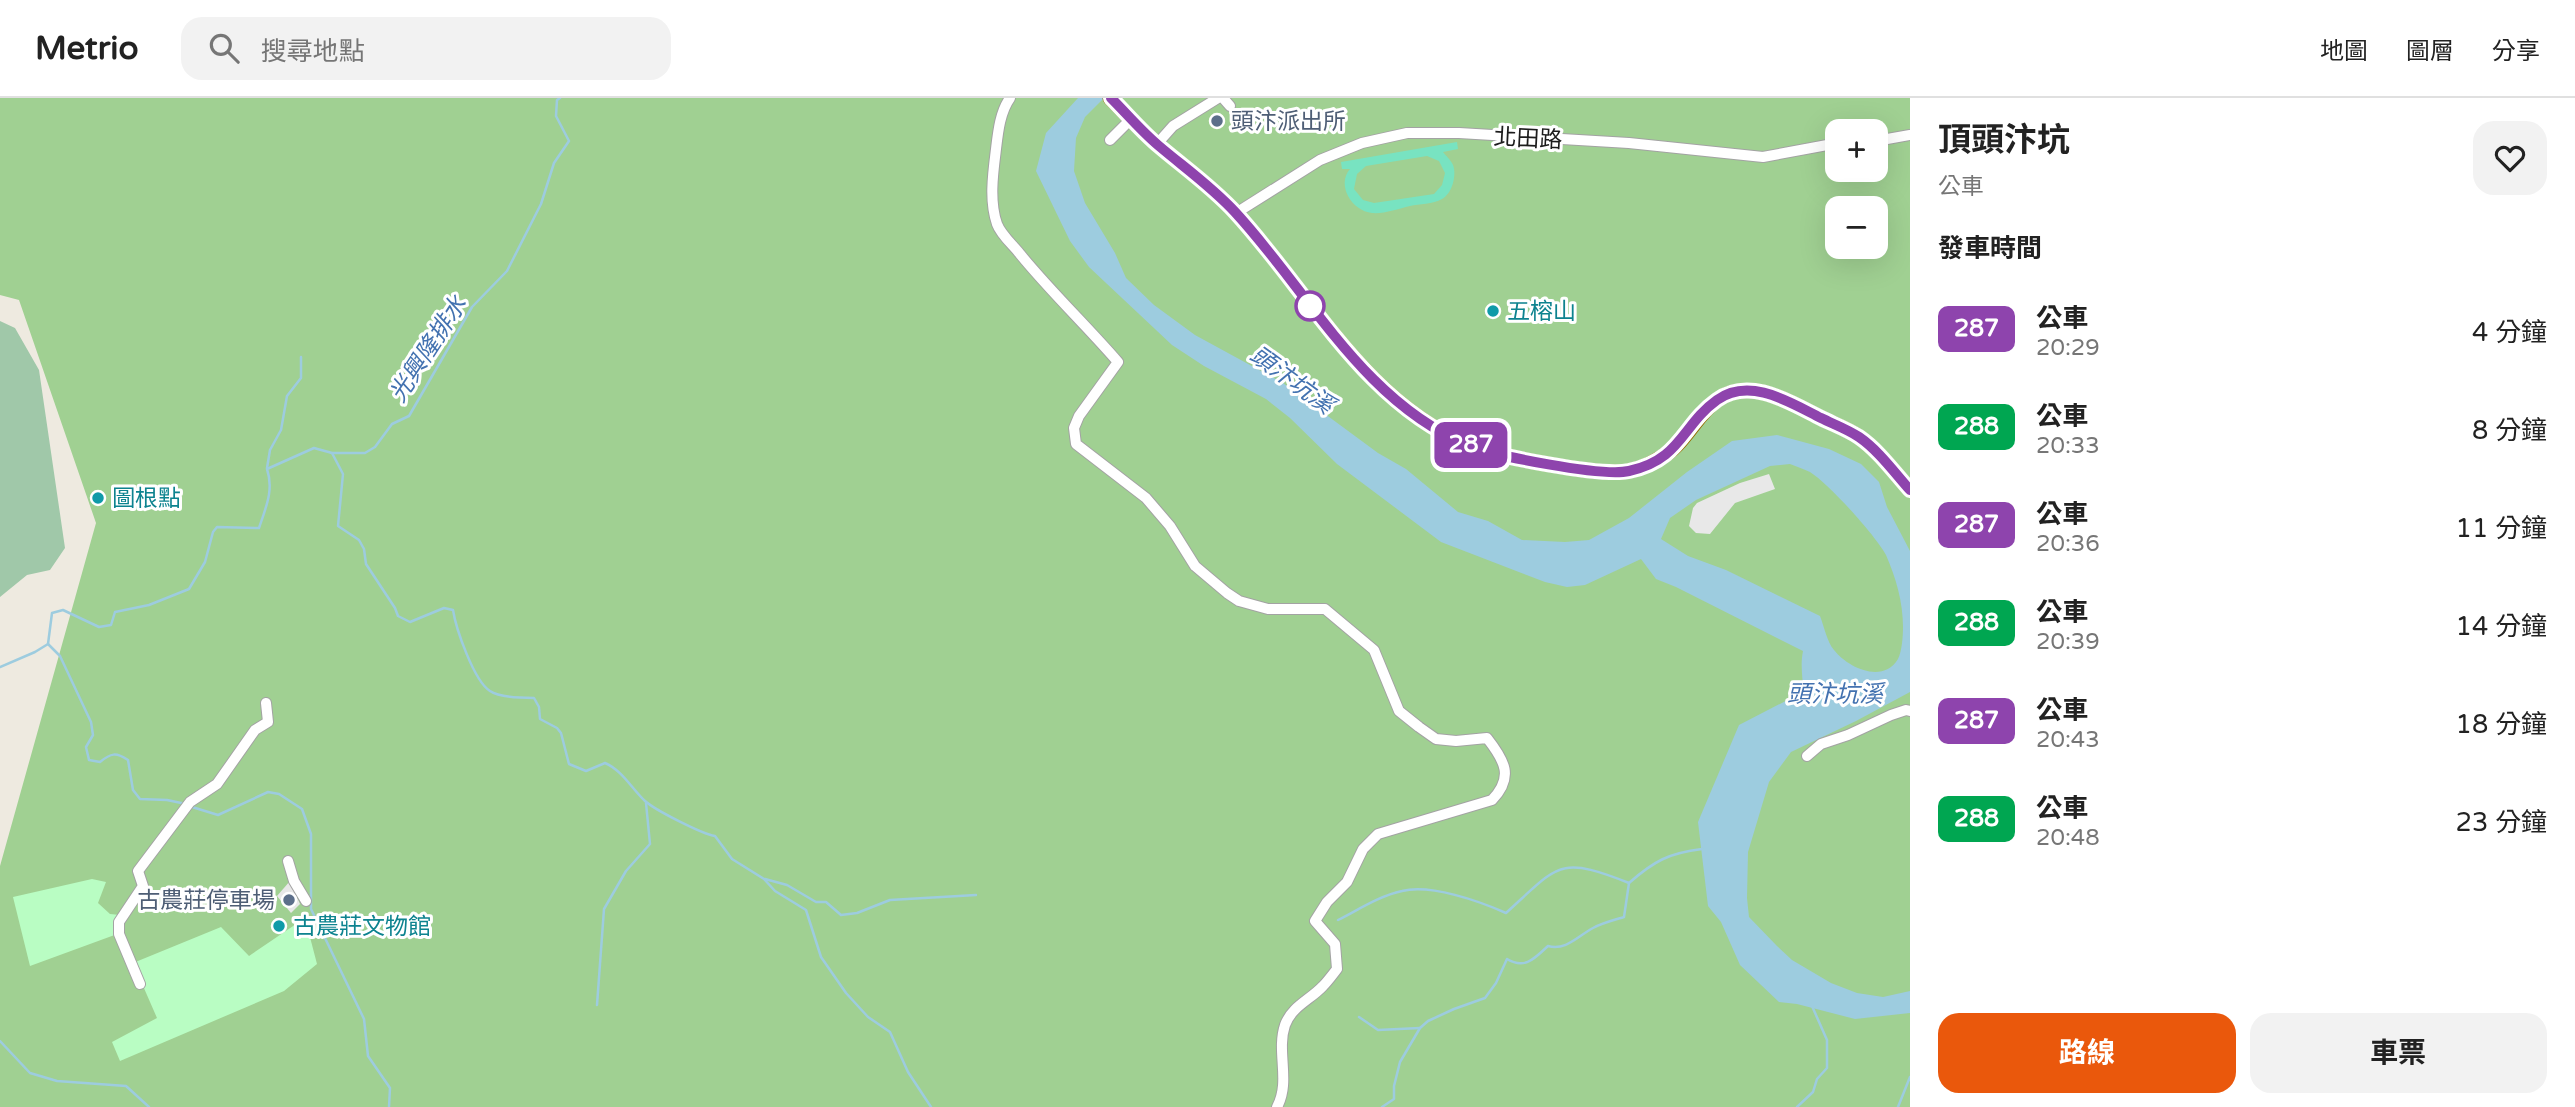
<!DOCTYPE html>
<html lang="zh-TW">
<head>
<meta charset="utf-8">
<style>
	:root { --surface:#fff; --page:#f2f2f2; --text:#222; --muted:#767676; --line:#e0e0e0; --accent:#ea580c }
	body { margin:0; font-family:"Varela Round","Noto Sans TC",sans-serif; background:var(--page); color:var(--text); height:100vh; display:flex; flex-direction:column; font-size:26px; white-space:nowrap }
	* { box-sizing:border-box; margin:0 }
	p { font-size:23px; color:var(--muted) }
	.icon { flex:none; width:38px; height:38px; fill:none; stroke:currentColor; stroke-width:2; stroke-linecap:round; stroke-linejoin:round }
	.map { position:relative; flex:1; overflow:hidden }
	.sheet { display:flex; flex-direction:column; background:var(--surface); width:665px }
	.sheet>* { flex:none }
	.badge { padding:0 14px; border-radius:10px; font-size:24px; line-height:46px }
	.buttons { position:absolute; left:1825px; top:21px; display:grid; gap:14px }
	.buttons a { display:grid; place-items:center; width:63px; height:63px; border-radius:14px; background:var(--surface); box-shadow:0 7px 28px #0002; font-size:35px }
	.map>.badge { position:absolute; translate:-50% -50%; box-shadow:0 0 0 4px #fff }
	h2 { padding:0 28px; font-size:26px; line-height:63px }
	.round { display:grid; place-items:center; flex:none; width:74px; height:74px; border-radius:21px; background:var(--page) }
	.head { display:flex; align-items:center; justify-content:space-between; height:119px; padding:0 28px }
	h1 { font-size:33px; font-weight:700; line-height:52px }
	.cta { display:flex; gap:14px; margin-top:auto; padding:14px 28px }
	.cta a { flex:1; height:80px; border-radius:21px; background:var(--accent); color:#fff; font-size:28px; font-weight:700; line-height:80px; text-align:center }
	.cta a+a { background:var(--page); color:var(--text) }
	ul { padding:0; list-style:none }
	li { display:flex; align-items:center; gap:21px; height:98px; padding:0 28px }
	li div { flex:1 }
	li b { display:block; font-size:26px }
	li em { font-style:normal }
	li .badge { min-width:77px; font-weight:700; text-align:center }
	header { display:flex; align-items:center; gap:42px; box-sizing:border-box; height:98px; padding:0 35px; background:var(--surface); border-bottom:2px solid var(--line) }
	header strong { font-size:33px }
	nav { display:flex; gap:38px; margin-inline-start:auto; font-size:24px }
	.search { width:490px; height:63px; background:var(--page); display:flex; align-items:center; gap:18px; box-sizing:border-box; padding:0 24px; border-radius:21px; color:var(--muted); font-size:26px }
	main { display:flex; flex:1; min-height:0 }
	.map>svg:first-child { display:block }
</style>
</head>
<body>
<header>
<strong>Metrio</strong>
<div class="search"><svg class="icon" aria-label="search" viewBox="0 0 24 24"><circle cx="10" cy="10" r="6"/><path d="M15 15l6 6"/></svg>搜尋地點</div>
<nav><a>地圖</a><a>圖層</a><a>分享</a></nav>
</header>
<main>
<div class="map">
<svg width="1910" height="1009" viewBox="0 0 1910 1009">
	<rect width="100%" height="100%" fill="#eeeae0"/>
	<!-- forest -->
	<path fill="#a0d092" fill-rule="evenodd" d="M0 0H1910V1009H0V768L96 425 19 202 0 197ZM1838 33H1876V72H1838ZM1838 110H1876V149H1838Z"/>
	<!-- cemetery -->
	<path fill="#a0c8a9" d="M0 223 15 230 39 272 65 450 50 472 27 477 0 499Z"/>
	<!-- park -->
	<g fill="#b9fdc3">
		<path d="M92 781 106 784 98 805 110 816 120 817V835L30 868 13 799Z"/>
		<path d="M305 820 317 866 284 893 120 963 112 944 157 920 133 865 221 829 249 858Z"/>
	</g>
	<!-- pitch -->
	<path fill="#78e3c1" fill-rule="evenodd" d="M1457 44 1458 51 1443 54C1446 58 1451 62 1453 67 1457 77 1452 96 1442 101 1433 106 1419 106 1410 108 1398 111 1384 116 1372 115 1352 113 1336 87 1350 71H1342L1341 64ZM1427 58 1439 63 1445 75 1442 87 1434 96 1374 105 1363 102 1354 91 1357 76 1366 68Z"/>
	<!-- parking -->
	<g fill="#e8e8e8">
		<path d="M1769 376 1775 391 1735 405 1710 436 1696 435 1689 428 1693 410 1697 405 1740 385Z"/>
		<path d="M290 783 300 806 291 815 277 798Z"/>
	</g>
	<!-- water -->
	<path fill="#9dccdf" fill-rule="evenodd" d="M1078 0H1104L1085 19 1076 40 1074 73 1085 105 1115 155 1126 180 1154 207 1195 237 1283 285 1378 355 1406 371 1458 414 1488 423 1522 442 1565 444 1589 442 1629 420 1687 374 1732 343 1777 337 1829 351 1861 366 1879 384 1887 409 1910 453V594L1856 623 1791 654 1769 684 1748 754 1747 800 1749 819 1777 848 1792 862 1831 885 1857 895 1883 899 1910 893V915L1855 921 1797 906 1779 904 1740 867 1721 824 1708 808 1698 724 1739 627 1803 594C1803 579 1800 568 1803 553L1676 489 1656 481 1641 461 1585 487 1567 489 1545 484 1441 444 1337 366 1290 320 1266 301 1204 268 1172 247 1089 169 1070 143 1036 73 1046 35ZM1790 366C1797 369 1804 371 1810 374 1829 386 1876 438 1886 457 1896 480 1903 504 1903 529 1903 538 1902 553 1898 561 1883 586 1848 570 1834 552 1827 544 1824 528 1820 518L1726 472 1688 458 1661 441 1670 420 1696 402 1770 368Z"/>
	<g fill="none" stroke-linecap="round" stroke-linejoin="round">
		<!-- stream -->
		<g stroke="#9dccdf" stroke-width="2.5">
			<path d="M332 355 343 376 338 428 359 442 364 451 366 466 395 510 398 518 410 524 444 510 453 512C456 531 474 583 490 593 500 600 522 600 534 600L539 609 540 621 557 630 561 635 569 666 586 673 605 665C622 672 632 691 645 703 655 712 702 736 715 738L732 761 764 781 775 793 806 812 821 859 846 895 868 919 890 934 908 974 931 1009"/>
			<path d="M267 370 270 352 281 332 287 298 301 280V259"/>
			<path d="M48 546 60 558 91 624 93 637 86 649 89 662 100 664C111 655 116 654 128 662L133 692 140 701 167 702 186 706"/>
			<path d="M0 569 35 554 48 546 52 515 63 512 99 529 111 527 115 514 149 507 189 491 205 464 213 434 217 429 259 430C266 409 274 392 267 371L314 350 332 355H365L375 349 392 326 409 318 472 209 507 173 541 106 554 65 569 43 556 18 557 2 560 0"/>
			<path d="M192 709 218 717 268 694 279 696 302 711 311 736V811L364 921 368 958 390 990 389 1009"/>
			<path d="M765 781 787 787 816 804H826L841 817 857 815 890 802 976 797"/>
			<path d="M1338 822C1358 812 1379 798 1402 793 1431 786 1479 803 1506 815 1559 767 1558 757 1629 785"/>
			<path d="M597 907 604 811 626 773 650 746 646 705"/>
			<path d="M1359 919 1378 932 1420 930"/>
			<path d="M0 943 30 975 57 983 126 988 149 1009"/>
			<path d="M1382 1009 1394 1001V988L1400 964 1420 930 1428 923 1454 911 1485 900 1496 885 1507 861C1525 872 1535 860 1548 848 1566 853 1578 838 1593 830 1602 825 1614 822 1624 819L1629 785C1654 763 1669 755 1702 751"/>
			<path d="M1797 1009 1813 994 1817 981 1827 970V942L1812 908"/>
			<path d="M1898 1009 1910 979"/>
		</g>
		<defs>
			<g id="minor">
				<path d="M1010 0C1000 14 998 34 996 51 993 75 989 103 997 126 1001 137 1013 147 1020 156 1051 194 1086 227 1118 264L1079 318 1074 330 1076 346 1146 400 1170 428 1195 468 1227 495 1239 503 1268 511H1325L1374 552 1399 613 1419 629 1436 641 1456 643 1487 640C1505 663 1514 679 1492 702L1378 736 1363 751 1347 784 1327 804 1315 823 1335 846 1337 871C1333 876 1328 883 1323 888 1310 902 1292 908 1285 927 1276 954 1291 983 1277 1009"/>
				<path d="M1223 0 1230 8"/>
				<path d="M1110 42 1131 21"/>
				<path d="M1876 43 1910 37"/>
				<path d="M1157 46 1173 28 1218 0"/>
				<path d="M1236 115 1320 62 1362 45 1407 35H1459L1629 45 1763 59 1838 45"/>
				<path d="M1807 658 1821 646 1848 637 1891 617 1906 612 1910 613"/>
				<path d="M288 763 294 783 306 803"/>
				<path d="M140 886 119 836V824L143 788 138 773 190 704 217 686 255 632 268 624 266 605"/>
			</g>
			<path id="major" d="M1110 0C1127 16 1142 34 1159 48 1185 70 1212 89 1235 114 1309 194 1363 303 1468 347 1495 358 1602 379 1629 373 1639 371 1650 366 1658 361 1684 349 1695 318 1717 302 1750 278 1791 305 1821 320 1833 326 1847 331 1859 339 1878 352 1894 374 1910 392"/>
		</defs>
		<!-- minor casing -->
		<use href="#minor" stroke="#a3a3a3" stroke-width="12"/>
		<!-- major casing -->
		<use href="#major" stroke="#936c00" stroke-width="15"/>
		<!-- minor -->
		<use href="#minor" stroke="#fff" stroke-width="10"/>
		<!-- major -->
		<use href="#major" stroke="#ffd894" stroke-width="12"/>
	</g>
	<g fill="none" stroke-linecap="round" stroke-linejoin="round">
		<defs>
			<path id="line" d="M1111 0C1127 16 1142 34 1159 48 1185 70 1212 89 1235 114 1309 194 1363 304 1468 347 1495 358 1602 379 1629 373 1681 362 1682 327 1717 302 1750 278 1791 305 1821 320 1833 326 1847 331 1859 339 1878 352 1894 374 1910 392"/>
		</defs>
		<!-- line casing -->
		<use href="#line" stroke="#fff" stroke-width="16"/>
		<!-- line -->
		<use href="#line" stroke="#8e44ad" stroke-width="10"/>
	</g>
	<!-- markers -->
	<g fill="#5c6f8a" stroke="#fff" stroke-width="2.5">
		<circle cx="1217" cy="23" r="7"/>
		<circle cx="289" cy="802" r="7"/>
	</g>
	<circle fill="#fff" stroke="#8e44ad" stroke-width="3.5" cx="1310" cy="208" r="14"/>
	<g fill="#0f9aa8" stroke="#fff" stroke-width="2.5">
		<circle cx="1493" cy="213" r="7"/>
		<circle cx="98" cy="400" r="7"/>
		<circle cx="279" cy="828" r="7"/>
	</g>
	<g text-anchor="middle" stroke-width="6" stroke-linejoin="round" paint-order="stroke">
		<!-- service labels -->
		<g font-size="23" fill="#4e5e75" stroke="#fff" text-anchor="start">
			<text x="1231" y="31">頭汴派出所</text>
			<text x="275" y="810" text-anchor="end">古農莊停車場</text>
		</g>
		<!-- street labels -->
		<g font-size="23" fill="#1c1c1c" stroke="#fff">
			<text transform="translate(1528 40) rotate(3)" y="8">北田路</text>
		</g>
		<!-- culture labels -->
		<g font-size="23" fill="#0d838f" stroke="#fff" text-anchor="start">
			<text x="1507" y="221">五榕山</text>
			<text x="112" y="408">圖根點</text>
			<text x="293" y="836">古農莊文物館</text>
		</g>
		<!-- water labels -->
		<g font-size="24" font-style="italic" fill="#4372b0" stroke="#fff">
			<text transform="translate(428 251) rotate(-57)" y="8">光興隆排水</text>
			<text transform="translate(1292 282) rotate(36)" y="8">頭汴坑溪</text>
			<text x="1835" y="604">頭汴坑溪</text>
		</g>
	</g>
</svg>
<div class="buttons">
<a>+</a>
<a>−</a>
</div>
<b class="badge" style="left:1471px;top:347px;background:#8e44ad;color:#fff">287</b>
</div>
<section class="sheet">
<div class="head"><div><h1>頂頭汴坑</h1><p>公車</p></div><a class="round"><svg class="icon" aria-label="heart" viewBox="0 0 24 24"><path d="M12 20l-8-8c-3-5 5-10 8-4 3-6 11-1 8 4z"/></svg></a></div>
<h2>發車時間</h2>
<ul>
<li><span class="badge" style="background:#8e44ad;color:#fff">287</span><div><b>公車</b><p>20:29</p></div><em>4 分鐘</em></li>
<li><span class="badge" style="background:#00a651;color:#fff">288</span><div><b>公車</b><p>20:33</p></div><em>8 分鐘</em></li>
<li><span class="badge" style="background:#8e44ad;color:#fff">287</span><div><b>公車</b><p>20:36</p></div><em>11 分鐘</em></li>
<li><span class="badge" style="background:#00a651;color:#fff">288</span><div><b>公車</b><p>20:39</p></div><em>14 分鐘</em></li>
<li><span class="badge" style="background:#8e44ad;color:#fff">287</span><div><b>公車</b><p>20:43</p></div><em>18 分鐘</em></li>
<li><span class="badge" style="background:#00a651;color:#fff">288</span><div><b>公車</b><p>20:48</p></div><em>23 分鐘</em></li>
</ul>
<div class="cta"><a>路線</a><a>車票</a></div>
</section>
</main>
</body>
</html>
